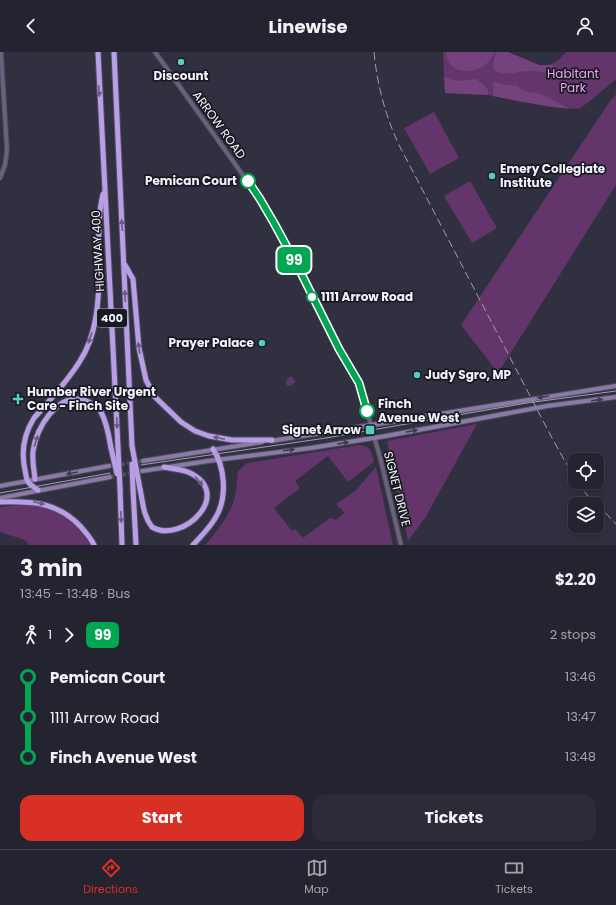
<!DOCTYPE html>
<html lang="en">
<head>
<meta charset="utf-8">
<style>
	:root { --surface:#242430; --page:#2c2c38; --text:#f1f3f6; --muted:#a3a4ab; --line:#41414c; --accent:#d93025 }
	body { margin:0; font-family:Poppins,sans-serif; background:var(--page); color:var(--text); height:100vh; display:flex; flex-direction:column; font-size:15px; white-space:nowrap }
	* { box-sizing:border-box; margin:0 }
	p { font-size:13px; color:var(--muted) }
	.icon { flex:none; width:22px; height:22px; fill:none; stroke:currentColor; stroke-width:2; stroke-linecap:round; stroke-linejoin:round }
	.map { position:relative; height:493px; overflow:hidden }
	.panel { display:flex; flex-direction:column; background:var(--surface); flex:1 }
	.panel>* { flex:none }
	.badge { padding:0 8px; border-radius:6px; font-size:14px; line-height:26px }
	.fabs { position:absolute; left:568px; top:401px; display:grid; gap:8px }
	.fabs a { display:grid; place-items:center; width:36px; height:36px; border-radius:8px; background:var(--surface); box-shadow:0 2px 10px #0003,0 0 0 1px var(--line); font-size:20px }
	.map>.badge { position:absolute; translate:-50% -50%; box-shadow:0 0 0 2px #fff }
	.legs { display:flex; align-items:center; gap:6px; height:44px; padding:0 20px; font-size:13px }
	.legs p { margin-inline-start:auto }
	.headline { display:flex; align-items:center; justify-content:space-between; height:68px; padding:0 20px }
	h1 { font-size:22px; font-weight:700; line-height:30px }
	.cta { display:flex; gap:8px; margin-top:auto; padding:8px 20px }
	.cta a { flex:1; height:46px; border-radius:12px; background:var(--accent); color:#fff; font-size:16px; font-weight:700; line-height:46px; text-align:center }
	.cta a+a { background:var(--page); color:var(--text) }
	ul { padding:0 20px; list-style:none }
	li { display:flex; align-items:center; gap:14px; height:40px; font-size:15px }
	li i { display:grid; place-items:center; width:6px; height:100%; margin:0 5px; background:currentColor }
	li i::after { content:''; width:10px; height:10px; margin:-5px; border:3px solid; border-radius:50%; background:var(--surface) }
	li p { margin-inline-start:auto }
	li:first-child i { background:linear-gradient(#0000 50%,currentColor 0) }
	li:last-child i { background:linear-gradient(currentColor 50%,#0000 0) }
	header { display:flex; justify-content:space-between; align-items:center; height:52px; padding:0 20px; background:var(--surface); font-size:18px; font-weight:700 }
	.dock { display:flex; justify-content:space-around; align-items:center; height:56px; border-top:1px solid var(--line); background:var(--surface); font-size:11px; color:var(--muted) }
	.dock a { display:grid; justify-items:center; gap:2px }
	.dock .active { color:var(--accent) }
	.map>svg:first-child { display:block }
</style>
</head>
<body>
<header><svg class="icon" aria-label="back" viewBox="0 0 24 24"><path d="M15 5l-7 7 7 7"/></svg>Linewise<svg class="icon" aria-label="person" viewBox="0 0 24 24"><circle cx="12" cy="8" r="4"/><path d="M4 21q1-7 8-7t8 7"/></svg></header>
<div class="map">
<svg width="616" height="493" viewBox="0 0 616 493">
	<rect width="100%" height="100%" fill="#303040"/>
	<!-- green -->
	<g fill="#63356b">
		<path d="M443 0H508L539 13C551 15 559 9 566 0H616V27L586 52 579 57 549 55 488 43 445 41Z"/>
		<path d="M616 42V133L498 321 461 273 608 52Z"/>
		<path d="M434 60 459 106 430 122 404 76Z"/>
		<path d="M470 129 497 176 472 191 444 144Z"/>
		<path d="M291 324 296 330 291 334 286 333 287 327Z"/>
		<path d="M477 372 425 466 408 489 387 389Z"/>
		<path d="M359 393C372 394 371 399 374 410L348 430 328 404 295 429 300 436 274 456 292 479 295 477 303 486 330 466 336 468 344 461 341 456H340L336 452 355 439 376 415 393 493H205C216 481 232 460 235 444 237 436 237 427 238 419L247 411Z"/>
		<path d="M29 452C56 457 76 468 90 493H29L25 488 0 480V455Z"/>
	</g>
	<!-- forest -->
	<g fill="#74437d">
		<path d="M446 0H494C486 25 447 26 446 0Z"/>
		<path d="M496 0H508L539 13H552L556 15 549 21C543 20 536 19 530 19 518 19 505 25 494 18L493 13Z"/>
		<path d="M444 25 456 29 476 27 484 33 488 38V43L445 41Z"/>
		<path d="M495 30 506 33 517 34C526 42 530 39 540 42 551 46 559 51 569 57L523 50 493 44V31Z"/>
	</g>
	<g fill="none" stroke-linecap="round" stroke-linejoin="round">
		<!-- secondary-tunnel -->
		<g stroke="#4d4d5c" stroke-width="4" stroke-dasharray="4 2" stroke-linecap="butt">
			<path d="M109 414 143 409"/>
			<path d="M110 425 142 419"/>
		</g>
		<defs>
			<g id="tertiary">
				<path d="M155 0 260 147 299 217 317 254 343 305 359 331 381 409 401 493"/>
				<path d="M0 126 5 113 7 98 1 0"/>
			</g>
			<g id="secondary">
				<path d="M271 389 616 334"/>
				<path d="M143 409 262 390"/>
				<path d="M142 419 208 409 311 396 386 384 547 354 616 345"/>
				<path d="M0 434 109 414"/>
				<path d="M0 446 110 425"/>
			</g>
			<g id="motorway">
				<path d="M98 0 118 395"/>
				<path d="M114 0 132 394"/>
				<path d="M125 213 133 227 139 296 146 328 155 345 181 370 195 379 209 384 232 388H272"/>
				<path d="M35 427C34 418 32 409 33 399 36 376 57 341 84 348 90 350 98 354 101 360 107 371 109 384 111 396"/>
				<path d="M120 436 122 493"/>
				<path d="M133 437 136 493"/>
				<path d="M140 437C143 450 143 464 152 475 182 493 236 441 188 420 180 417 172 417 164 415"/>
				<path d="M38 438C35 436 31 434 28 430 26 427 26 422 25 418 21 400 24 382 34 366 50 348 67 330 80 309 97 283 99 248 99 218 99 192 97 166 103 142"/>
				<path d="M0 450C32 449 58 450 81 475 86 481 91 486 94 493"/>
				<path d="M193 493C201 484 211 475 217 463 227 444 225 415 213 397"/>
			</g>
		</defs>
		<!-- tertiary casing -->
		<use href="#tertiary" stroke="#4f4f5e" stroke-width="5.5"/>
		<!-- secondary casing -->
		<use href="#secondary" stroke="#4f4f5e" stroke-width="6"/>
		<!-- motorway casing -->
		<use href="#motorway" stroke="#4f4f5e" stroke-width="7"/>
		<!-- tertiary -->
		<use href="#tertiary" stroke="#6b607e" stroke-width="3.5"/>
		<!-- secondary -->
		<use href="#secondary" stroke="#8b79a8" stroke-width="4"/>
		<!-- motorway -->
		<use href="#motorway" stroke="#b99de6" stroke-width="5"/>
		<!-- tram -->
		<g stroke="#9e9fac" stroke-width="1">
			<path d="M141 413 326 386 527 351 616 339"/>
			<path d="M0 441 110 421"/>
		</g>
		<!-- rail -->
		<g stroke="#9e9fac" stroke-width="1" stroke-dasharray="8 4" stroke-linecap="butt">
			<path d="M374 0C377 32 385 62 398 91L552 386 575 427"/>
			<path d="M577 430 594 452"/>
			<path d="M597 452 616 472"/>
		</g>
		<defs>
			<g id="motorway-bridge">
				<path d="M132 394 140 437"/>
				<path d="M118 395 120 436"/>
				<path d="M111 396 117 422"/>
				<path d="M132 412 133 437"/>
			</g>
		</defs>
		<!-- motorway-bridge casing -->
		<use href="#motorway-bridge" stroke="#4f4f5e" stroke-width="7" stroke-linecap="butt"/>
		<!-- motorway-bridge -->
		<use href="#motorway-bridge" stroke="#b99de6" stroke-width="5"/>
	</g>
	<!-- one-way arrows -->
	<defs><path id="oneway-solid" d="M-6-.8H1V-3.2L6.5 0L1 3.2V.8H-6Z"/></defs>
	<g fill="#695b83">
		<use href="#oneway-solid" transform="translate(99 39) rotate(87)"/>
		<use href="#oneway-solid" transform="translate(122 173) rotate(-93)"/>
		<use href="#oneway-solid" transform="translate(125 244) rotate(-92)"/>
		<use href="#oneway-solid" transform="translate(90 286) rotate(109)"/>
		<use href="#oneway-solid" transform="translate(139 296) rotate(-99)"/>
		<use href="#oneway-solid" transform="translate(117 371) rotate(87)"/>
		<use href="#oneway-solid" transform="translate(219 386) rotate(-168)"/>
		<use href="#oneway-solid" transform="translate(36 389) rotate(-72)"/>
		<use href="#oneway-solid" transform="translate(199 429) rotate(49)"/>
		<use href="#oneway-solid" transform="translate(39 451) rotate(13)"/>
		<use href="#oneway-solid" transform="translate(121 465) rotate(88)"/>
	</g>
	<g fill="#413b50">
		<use href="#oneway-solid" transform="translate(543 345) rotate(171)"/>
		<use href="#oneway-solid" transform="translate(597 348) rotate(-7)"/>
		<use href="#oneway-solid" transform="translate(412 379) rotate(-11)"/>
		<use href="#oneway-solid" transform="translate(343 391) rotate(-9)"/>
		<use href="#oneway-solid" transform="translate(289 398) rotate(-7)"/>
		<use href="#oneway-solid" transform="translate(72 421) rotate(170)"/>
	</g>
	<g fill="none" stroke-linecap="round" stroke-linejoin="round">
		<defs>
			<path id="line-1" d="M248 129 260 147 274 171 299 217 339 297 359 331 367 359"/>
		</defs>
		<!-- line-1 casing -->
		<use href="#line-1" stroke="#fff" stroke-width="9"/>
		<!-- line-1 -->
		<use href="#line-1" stroke="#00a651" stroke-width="6"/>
	</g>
	<!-- markers -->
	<g fill="#58cebf" stroke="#191920" stroke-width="1.5">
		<circle cx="181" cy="10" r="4"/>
		<circle cx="492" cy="124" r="4"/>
		<circle cx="262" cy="291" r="4"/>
		<circle cx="417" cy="323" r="4"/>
		<path d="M16 341h4v4h4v4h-4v4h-4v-4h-4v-4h4z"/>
		<rect x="365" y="373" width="10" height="10" rx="2"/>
	</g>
	<g fill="#fff" stroke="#00a651" stroke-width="2">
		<circle cx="248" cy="129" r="7"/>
		<circle cx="312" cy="245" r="5"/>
		<circle cx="367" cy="359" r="7"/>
	</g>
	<g text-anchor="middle" stroke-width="3.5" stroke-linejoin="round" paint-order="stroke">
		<!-- shield labels -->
		<rect fill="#191920" stroke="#b0b1bb" stroke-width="1" x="97" y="257" width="30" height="18" rx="3"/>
		<g font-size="11" font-weight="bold" fill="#f1f2fd">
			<text x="112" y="270">400</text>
		</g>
		<!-- park labels -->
		<g font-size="12" fill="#eda5f9" stroke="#191920">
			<text x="573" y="26">Habitant<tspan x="573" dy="14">Park</tspan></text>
		</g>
		<!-- poi labels -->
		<g font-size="12" font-weight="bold" fill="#f1f2fd" stroke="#191920" text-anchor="start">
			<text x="181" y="28" text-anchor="middle">Discount</text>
			<text x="500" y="121">Emery Collegiate<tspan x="500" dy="14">Institute</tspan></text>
			<text x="254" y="295" text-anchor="end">Prayer Palace</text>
			<text x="425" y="327">Judy Sgro, MP</text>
			<text x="27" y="344">Humber River Urgent<tspan x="27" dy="14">Care - Finch Site</tspan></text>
			<text x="361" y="382" text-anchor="end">Signet Arrow</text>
		</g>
		<!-- street labels -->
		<g font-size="12" fill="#f1f2fd" stroke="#191920">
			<text transform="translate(219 73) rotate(54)" y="4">ARROW ROAD</text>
			<text transform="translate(98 199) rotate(-93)" y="4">HIGHWAY 400</text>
			<text transform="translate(397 437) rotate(76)" y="4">SIGNET DRIVE</text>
		</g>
		<!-- stop labels -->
		<g font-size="12" font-weight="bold" fill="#f1f2fd" stroke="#191920" text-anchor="start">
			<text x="237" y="133" text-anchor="end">Pemican Court</text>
			<text x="321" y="249">1111 Arrow Road</text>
			<text x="378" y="356">Finch<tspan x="378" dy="14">Avenue West</tspan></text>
		</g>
	</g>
</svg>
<div class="fabs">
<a><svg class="icon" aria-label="locate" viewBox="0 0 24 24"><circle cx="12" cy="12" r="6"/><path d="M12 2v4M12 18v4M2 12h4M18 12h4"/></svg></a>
<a><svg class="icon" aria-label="layers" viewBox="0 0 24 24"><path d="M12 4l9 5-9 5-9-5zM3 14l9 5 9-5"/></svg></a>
</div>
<b class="badge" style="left:294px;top:208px;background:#00a651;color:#fff">99</b>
</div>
<section class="panel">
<div class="headline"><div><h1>3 min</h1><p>13:45 – 13:48 · Bus</p></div><b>$2.20</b></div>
<div class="legs"><svg class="icon" aria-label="walk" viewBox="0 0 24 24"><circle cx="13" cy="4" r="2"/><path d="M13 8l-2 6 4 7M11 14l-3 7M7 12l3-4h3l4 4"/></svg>1<svg class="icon" aria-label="forward" viewBox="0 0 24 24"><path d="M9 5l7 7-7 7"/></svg><b class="badge" style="background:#00a651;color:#fff">99</b><p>2 stops</p></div>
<ul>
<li><i style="color:#00a651"></i><b>Pemican Court</b><p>13:46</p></li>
<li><i style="color:#00a651"></i><span>1111 Arrow Road</span><p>13:47</p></li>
<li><i style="color:#00a651"></i><b>Finch Avenue West</b><p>13:48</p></li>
</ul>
<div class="cta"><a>Start</a><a>Tickets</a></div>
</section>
<nav class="dock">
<a class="active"><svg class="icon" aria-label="directions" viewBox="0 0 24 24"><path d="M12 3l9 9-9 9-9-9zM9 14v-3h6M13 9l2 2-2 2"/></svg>Directions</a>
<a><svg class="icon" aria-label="map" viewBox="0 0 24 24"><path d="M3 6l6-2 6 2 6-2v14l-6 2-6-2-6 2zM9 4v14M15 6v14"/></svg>Map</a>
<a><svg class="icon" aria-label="tickets" viewBox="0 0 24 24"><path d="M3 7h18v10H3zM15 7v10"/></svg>Tickets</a>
</nav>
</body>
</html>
